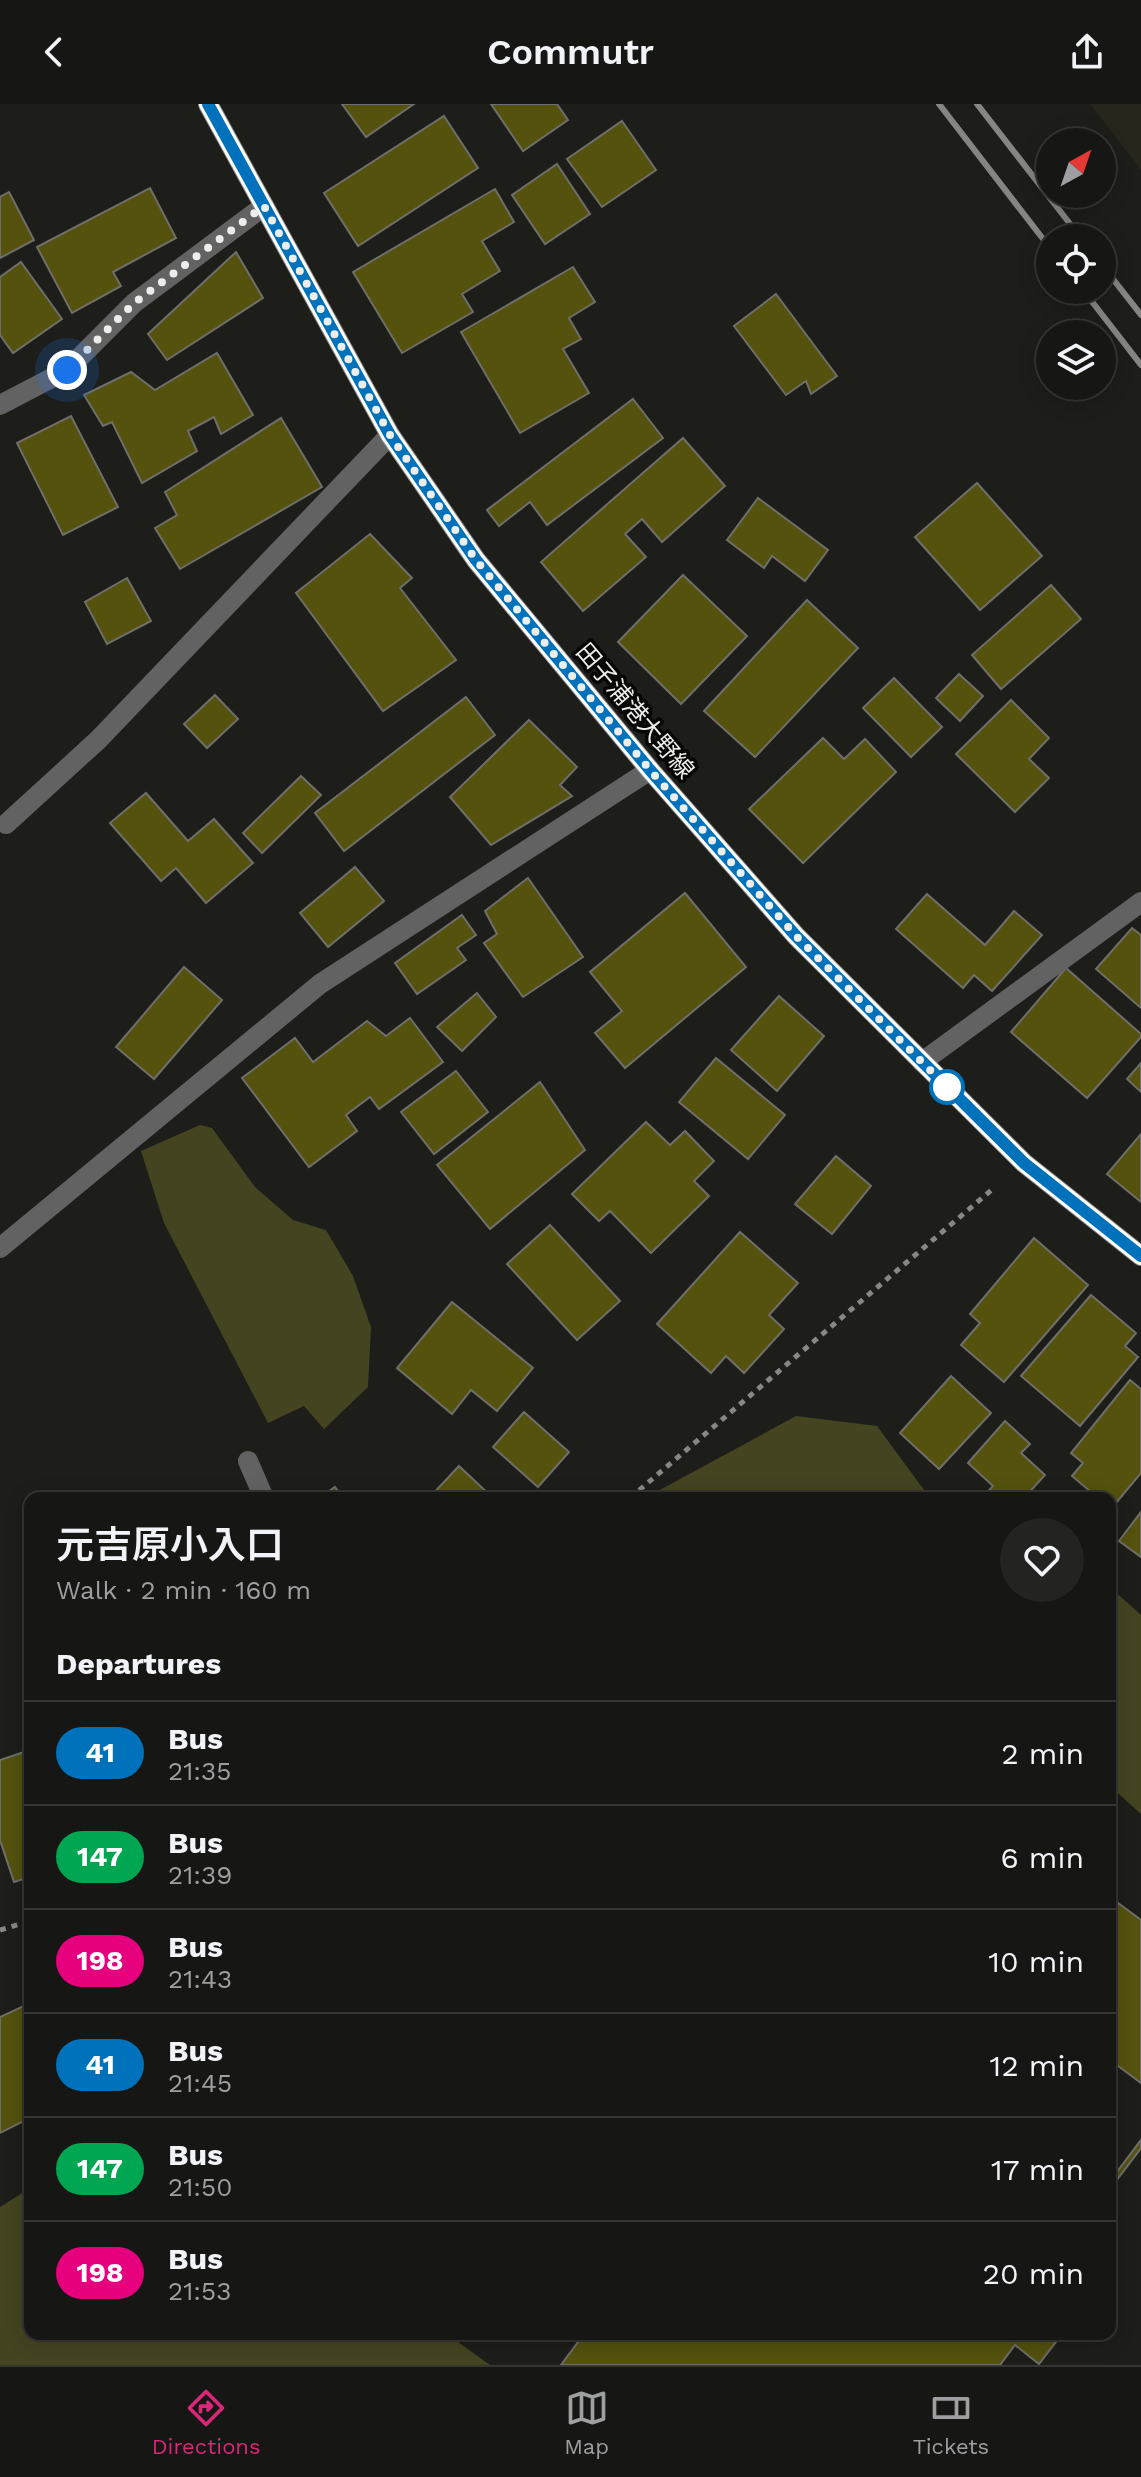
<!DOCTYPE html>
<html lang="en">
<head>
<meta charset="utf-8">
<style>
	:root { --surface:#161614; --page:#232322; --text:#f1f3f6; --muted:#9e9fa0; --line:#353534; --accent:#db2777 }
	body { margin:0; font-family:"Work Sans","Noto Sans JP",sans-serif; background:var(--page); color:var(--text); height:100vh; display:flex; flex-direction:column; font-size:30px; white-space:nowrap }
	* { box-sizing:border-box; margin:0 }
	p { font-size:26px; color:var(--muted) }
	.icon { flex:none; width:44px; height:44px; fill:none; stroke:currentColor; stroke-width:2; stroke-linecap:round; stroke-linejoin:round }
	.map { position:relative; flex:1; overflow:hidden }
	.details { position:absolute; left:24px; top:1388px; width:1092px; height:848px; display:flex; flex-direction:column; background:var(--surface); border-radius:16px; box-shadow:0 4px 20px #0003,0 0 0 2px var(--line) }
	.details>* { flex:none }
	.badge { padding:0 16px; border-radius:26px; font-size:28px; line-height:52px }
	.needle { width:52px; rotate:40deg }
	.tools { position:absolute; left:1036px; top:24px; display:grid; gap:16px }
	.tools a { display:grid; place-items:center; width:80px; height:80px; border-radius:50%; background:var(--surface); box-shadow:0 4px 20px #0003,0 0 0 2px var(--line); font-size:40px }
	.you { position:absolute; width:40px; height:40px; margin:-20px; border:6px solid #fff; border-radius:50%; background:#1a73e8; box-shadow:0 0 0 12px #1a73e833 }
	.map>.badge { position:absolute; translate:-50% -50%; box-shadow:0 0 0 4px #fff }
	h2 { padding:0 32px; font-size:30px; line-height:72px }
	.round { display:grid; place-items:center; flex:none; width:84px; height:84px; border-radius:42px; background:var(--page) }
	.head { display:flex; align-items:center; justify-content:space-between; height:136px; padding:0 32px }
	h1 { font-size:38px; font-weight:600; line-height:60px }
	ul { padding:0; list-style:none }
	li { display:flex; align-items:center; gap:24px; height:104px; padding:0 32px; border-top:2px solid var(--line) }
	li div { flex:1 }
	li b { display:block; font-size:30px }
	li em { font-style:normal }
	li .badge { min-width:88px; font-weight:700; text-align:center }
	header { display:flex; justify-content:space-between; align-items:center; height:104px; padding:0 32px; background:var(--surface); font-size:36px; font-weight:600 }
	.dock { display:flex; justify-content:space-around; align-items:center; height:112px; border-top:2px solid var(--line); background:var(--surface); font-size:22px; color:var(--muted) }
	.dock a { display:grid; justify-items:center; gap:4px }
	.dock .current { color:var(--accent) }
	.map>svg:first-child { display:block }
</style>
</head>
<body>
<header><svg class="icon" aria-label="back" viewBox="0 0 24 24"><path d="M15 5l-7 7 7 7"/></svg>Commutr<svg class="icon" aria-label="share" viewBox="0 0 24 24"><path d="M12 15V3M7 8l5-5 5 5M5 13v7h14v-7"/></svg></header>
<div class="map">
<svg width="1141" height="2261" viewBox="0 0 1141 2261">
	<rect width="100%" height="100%" fill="#1d1d1a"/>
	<!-- built -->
	<path fill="#26261d" d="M1090 0H1141V66Z"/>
	<!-- green -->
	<g fill="#454421">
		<path d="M200 1021 212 1024 255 1083 293 1116 326 1126 353 1172 371 1223 368 1283 324 1325 304 1302 268 1319 164 1119 141 1047Z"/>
		<path d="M796 1312 877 1322 930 1394H645Z"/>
		<path d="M1110 1483 1141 1511V1710L1110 1682Z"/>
		<path d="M30 2084V2230H447L490 2261H0V2103Z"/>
	</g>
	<!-- building -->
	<g fill="#54520d" stroke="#6e6e6a" stroke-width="2">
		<path d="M342 0H414L366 33Z"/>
		<path d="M491 0H557L568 16 523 47Z"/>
		<path d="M444 12 478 64 358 142 324 89Z"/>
		<path d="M622 17 656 66 602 103 567 55Z"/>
		<path d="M557 60 590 110 545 140 512 91Z"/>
		<path d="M150 84 176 134 113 168 121 182 72 209 37 143Z"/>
		<path d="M495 85 514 118 482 137 500 167 462 190 473 208 402 249 353 168Z"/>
		<path d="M9 88 34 136 0 154V93Z"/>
		<path d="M236 148 263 194 167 256 148 230Z"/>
		<path d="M21 158 62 215 13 249 0 231V173Z"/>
		<path d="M573 163 595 198 569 214 581 235 563 245 589 289 520 329 461 228Z"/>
		<path d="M776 190 837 272 811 290 806 277 786 291 734 222Z"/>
		<path d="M217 249 253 311 221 330 214 313 188 327 197 347 142 379 112 318 103 322 84 291 131 268 155 286Z"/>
		<path d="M633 295 663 334 547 421 530 398 499 422 487 406Z"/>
		<path d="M71 312 118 403 63 431 17 339Z"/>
		<path d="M281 314 322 383 180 465 155 424 177 411 165 388Z"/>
		<path d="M683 334 725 382 662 438 642 415 625 430 646 453 583 507 541 458Z"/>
		<path d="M977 379 1042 452 980 506 915 433Z"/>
		<path d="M758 394 828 446 805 477 772 452 764 464 727 436Z"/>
		<path d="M370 430 412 474 400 484 456 556 383 607 296 489Z"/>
		<path d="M683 471 747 532 681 600 618 538Z"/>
		<path d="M127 474 151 517 107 540 85 498Z"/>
		<path d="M1051 481 1081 515 1001 585 972 551Z"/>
		<path d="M807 496 858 544 755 653 704 607Z"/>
		<path d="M959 570 983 592 960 617 936 594Z"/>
		<path d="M894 574 942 623 911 653 863 604Z"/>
		<path d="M215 591 238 615 207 644 184 620Z"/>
		<path d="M466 593 495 631 344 747 315 709Z"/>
		<path d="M1011 596 1049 634 1029 655 1049 674 1015 708 956 650Z"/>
		<path d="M529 616 577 663 560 681 572 692 491 741 450 693Z"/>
		<path d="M823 634 844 655 865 635 896 668 803 759 749 705Z"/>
		<path d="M301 672 321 691 262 749 243 729Z"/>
		<path d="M146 689 188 737 214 715 253 759 206 799 176 764 161 777 110 719Z"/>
		<path d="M355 763 384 797 328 843 300 809Z"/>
		<path d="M528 774 583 853 523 893 484 839 497 830 485 807Z"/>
		<path d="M685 789 746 863 625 964 595 929 622 907 590 868Z"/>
		<path d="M927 790 985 841 1014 807 1042 831 992 887 974 871 963 884 896 825Z"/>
		<path d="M462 811 476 831 457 844 466 856 417 890 395 859Z"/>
		<path d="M1132 824 1141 831V904L1096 865Z"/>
		<path d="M184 863 222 896 154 975 116 943Z"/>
		<path d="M1066 864 1141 930V933L1087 994 1011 928Z"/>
		<path d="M477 889 496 913 462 947 437 923Z"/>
		<path d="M779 892 824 932 777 987 731 946Z"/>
		<path d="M410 914 443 958 379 1005 370 993 346 1011 357 1027 309 1063 242 974 295 934 313 958 367 917 386 932Z"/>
		<path d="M716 954 785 1011 748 1055 679 998Z"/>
		<path d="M1141 959V988L1127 975Z"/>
		<path d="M456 967 488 1008 434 1050 401 1008Z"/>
		<path d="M540 978 585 1046 490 1125 437 1061Z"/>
		<path d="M646 1018 670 1041 685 1027 714 1057 694 1077 709 1092 651 1149 610 1107 599 1117 572 1090Z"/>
		<path d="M1141 1030V1098L1107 1070Z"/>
		<path d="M836 1052 871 1082 832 1130 795 1100Z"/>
		<path d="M550 1121 620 1197 577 1236 507 1160Z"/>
		<path d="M740 1128 798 1179 769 1211 784 1225 744 1269 726 1252 711 1269 657 1220Z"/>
		<path d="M1034 1134 1088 1181 1004 1278 961 1241 980 1219 970 1210Z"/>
		<path d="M1091 1191 1136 1229 1125 1242 1138 1253 1080 1322 1021 1272Z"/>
		<path d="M452 1198 533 1264 497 1307 471 1286 452 1310 397 1264Z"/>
		<path d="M951 1272 991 1309 939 1365 900 1329Z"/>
		<path d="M1130 1276 1141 1285V1369L1111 1405 1110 1394H1098L1072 1372 1083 1359 1071 1349Z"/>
		<path d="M524 1308 569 1348 538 1383 493 1343Z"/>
		<path d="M1005 1317 1030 1340 1021 1349 1045 1371 1024 1394H985L983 1393 993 1382 968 1359Z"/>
		<path d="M459 1362 493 1394H429Z"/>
		<path d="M335 1383 343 1394H319Z"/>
		<path d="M1141 1408V1453L1119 1437Z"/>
		<path d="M30 1646V1773L14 1778 0 1736V1656Z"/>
		<path d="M1110 1793 1141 1816V1979L1110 1956Z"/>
		<path d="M30 1899V2014L0 2029V1913Z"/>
		<path d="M1141 2036V2044L1110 2085V2077Z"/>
		<path d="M584 2230H1062L1039 2260 1015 2241 1000 2261H561Z"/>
	</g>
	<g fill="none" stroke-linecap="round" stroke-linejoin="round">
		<!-- path -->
		<g stroke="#878785" stroke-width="5" stroke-dasharray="6 6" stroke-linecap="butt">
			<path d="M630 1394 995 1083"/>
			<path d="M0 1826 30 1817"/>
		</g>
		<!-- street -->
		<g stroke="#636263" stroke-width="20">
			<path d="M0 301 67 266 134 199 264 102"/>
			<path d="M6 720 98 636 390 331"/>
			<path d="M922 958 1141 798"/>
			<path d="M0 1144 320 880 650 666"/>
			<path d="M248 1357 264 1394"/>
		</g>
		<!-- secondary -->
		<path stroke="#8b898c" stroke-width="20" d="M208 0 390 331 476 456 650 666 796 832 1024 1059 1141 1152"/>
		<!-- rail -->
		<g stroke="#858582" stroke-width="6">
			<path d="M939 0 1050 144"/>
			<path d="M977 0 1081 134"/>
			<path d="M1102 161 1141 211"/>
			<path d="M1083 186 1141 261"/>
		</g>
	</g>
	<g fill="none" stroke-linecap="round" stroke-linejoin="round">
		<defs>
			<path id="line" d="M208 0 390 331 476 456 650 666 796 832 1024 1059 1141 1152"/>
		</defs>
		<!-- line casing -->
		<use href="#line" stroke="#fff" stroke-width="18"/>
		<!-- line -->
		<use href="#line" stroke="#0072bc" stroke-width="12"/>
		<!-- walk -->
		<path stroke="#ededeb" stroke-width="8" stroke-dasharray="0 14.4" d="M67 266 134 199 264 102 390 331 476 456 650 666 796 832 947 983"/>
	</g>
	<!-- markers -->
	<circle fill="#fff" stroke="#0072bc" stroke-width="4" cx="947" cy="983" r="16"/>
	<g text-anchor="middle" stroke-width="7" stroke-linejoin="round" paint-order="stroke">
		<!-- street labels -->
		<g font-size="24" fill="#ededeb" stroke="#070706">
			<text transform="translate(635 607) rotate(50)" y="8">田子浦港大野線</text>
		</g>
	</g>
</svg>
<div class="tools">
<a><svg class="needle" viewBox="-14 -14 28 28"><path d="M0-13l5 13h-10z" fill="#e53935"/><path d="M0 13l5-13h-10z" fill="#9e9fa0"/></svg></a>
<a><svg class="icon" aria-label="locate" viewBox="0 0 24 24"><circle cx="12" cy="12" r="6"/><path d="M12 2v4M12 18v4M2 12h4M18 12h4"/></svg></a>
<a><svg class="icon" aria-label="layers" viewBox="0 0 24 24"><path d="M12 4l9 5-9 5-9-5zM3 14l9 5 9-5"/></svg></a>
</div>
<div class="you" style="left:67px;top:266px"></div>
<section class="details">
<div class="head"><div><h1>元吉原小入口</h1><p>Walk · 2 min · 160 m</p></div><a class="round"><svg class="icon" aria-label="heart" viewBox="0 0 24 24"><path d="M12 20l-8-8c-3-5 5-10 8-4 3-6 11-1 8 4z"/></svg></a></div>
<h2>Departures</h2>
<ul>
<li><span class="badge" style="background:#0072bc;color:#fff">41</span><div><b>Bus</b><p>21:35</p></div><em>2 min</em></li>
<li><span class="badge" style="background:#00a651;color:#fff">147</span><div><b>Bus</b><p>21:39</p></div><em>6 min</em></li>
<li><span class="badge" style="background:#e6007e;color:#fff">198</span><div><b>Bus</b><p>21:43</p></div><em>10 min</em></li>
<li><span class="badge" style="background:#0072bc;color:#fff">41</span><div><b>Bus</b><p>21:45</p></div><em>12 min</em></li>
<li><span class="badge" style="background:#00a651;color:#fff">147</span><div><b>Bus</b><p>21:50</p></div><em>17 min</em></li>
<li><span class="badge" style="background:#e6007e;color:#fff">198</span><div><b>Bus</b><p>21:53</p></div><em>20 min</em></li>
</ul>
</section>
</div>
<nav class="dock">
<a class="current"><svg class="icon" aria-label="directions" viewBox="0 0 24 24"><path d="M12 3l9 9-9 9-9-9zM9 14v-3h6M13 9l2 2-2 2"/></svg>Directions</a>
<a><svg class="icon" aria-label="map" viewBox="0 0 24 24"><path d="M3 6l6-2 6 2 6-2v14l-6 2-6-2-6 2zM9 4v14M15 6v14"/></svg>Map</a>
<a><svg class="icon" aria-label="tickets" viewBox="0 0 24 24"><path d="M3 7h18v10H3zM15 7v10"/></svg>Tickets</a>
</nav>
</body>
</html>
